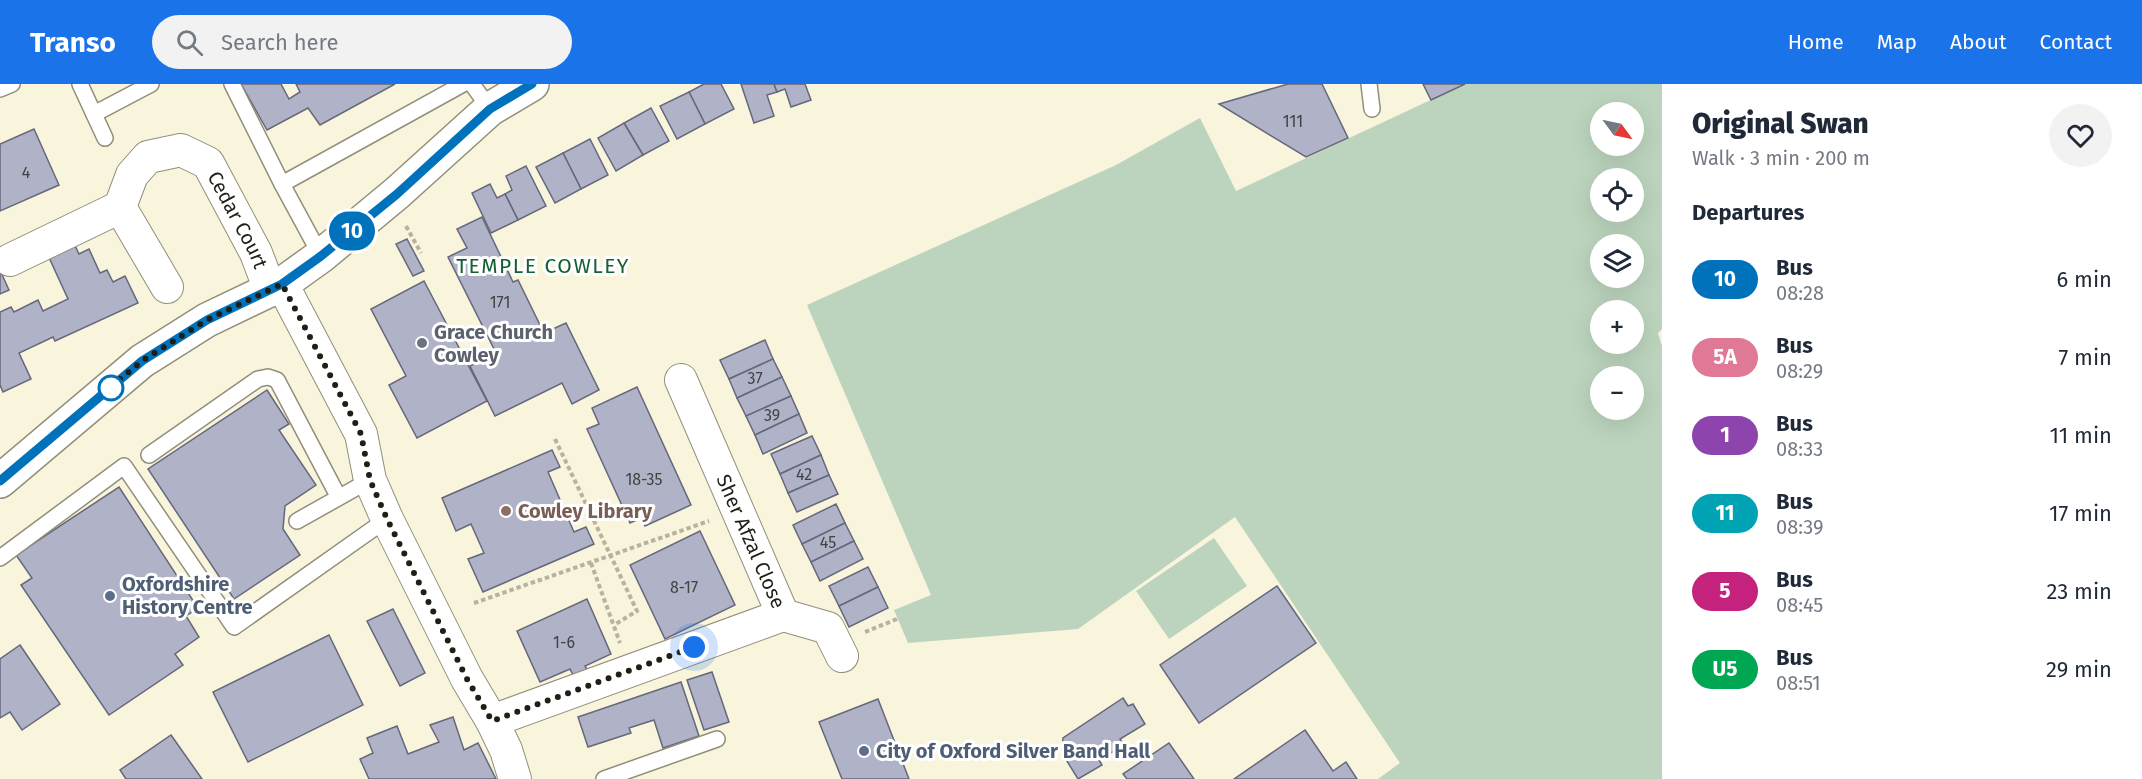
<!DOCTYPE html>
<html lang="en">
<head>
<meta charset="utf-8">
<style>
	:root { --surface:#fff; --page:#f2f2f3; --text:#1f2937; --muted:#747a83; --accent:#1a73e8 }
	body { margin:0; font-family:"Fira Sans",sans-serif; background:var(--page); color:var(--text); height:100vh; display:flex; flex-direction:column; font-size:22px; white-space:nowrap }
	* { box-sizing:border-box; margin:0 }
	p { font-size:20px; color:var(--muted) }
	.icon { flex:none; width:33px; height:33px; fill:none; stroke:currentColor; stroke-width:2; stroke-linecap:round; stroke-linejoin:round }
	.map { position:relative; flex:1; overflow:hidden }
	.details { display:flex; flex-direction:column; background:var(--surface); width:480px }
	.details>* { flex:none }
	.badge { padding:0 12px; border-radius:20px; font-size:21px; line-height:39px }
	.needle { width:39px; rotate:123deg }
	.tools { position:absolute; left:1590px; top:18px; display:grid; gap:12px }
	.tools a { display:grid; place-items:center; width:54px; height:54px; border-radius:50%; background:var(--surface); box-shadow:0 6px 24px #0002; font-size:30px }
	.you { position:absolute; width:30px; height:30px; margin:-15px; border:4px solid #fff; border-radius:50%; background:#1a73e8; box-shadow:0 0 0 9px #1a73e833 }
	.map>.badge { position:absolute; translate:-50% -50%; box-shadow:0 0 0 3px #fff }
	h2 { padding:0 30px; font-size:22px; line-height:54px }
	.round { display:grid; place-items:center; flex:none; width:63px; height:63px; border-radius:32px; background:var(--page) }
	.summary { display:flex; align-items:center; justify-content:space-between; height:102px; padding:0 30px }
	h1 { font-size:28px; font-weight:800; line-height:45px }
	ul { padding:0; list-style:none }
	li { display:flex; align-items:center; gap:18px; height:78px; padding:0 30px }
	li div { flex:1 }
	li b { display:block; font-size:22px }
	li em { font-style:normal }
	li .badge { min-width:66px; font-weight:700; text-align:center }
	header { display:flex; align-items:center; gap:36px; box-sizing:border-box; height:84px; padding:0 30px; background:var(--accent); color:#fff }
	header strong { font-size:28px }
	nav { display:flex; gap:33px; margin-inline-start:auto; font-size:21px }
	.search { width:420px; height:54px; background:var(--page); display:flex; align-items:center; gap:15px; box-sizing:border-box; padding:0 21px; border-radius:33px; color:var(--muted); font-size:22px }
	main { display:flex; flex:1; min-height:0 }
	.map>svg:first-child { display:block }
</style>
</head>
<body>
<header>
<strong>Transo</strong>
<div class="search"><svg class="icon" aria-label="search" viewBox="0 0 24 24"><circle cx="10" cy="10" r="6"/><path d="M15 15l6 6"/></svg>Search here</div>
<nav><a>Home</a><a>Map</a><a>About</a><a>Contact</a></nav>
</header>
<main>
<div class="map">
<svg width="1662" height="695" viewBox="0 0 1662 695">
	<rect width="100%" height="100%" fill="#f9f4dc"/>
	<!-- green -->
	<g fill="#bcd4be" fill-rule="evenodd">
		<path d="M1465 0H1662V245L1658 249 1662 262V695H1378L1400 679 1235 433 1078 545 908 559 894 526 931 511 807 221 1116 81 1200 34 1236 107ZM1600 28H1634V62H1600ZM1600 94H1634V128H1600ZM1600 160H1634V194H1600ZM1600 226H1634V260H1600ZM1600 292H1634V326H1600Z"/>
		<path d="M1214 454 1247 502 1169 555 1136 507Z"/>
	</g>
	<!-- building -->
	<g fill="#b0b2c8" stroke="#65677b" stroke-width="1.5">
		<path d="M241 0H281L289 15 300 8 296 0H395L320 41 308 24 267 46Z"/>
		<path d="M704 0H721L734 25 705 40 689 8Z"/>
		<path d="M741 0H774L777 8 767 11 774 32 754 39Z"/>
		<path d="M774 0H805L811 16 791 23 785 5 777 8Z"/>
		<path d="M1288 0H1322L1348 54 1306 73 1219 20Z"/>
		<path d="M1423 0H1465L1431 16Z"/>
		<path d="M689 8 705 40 677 55 660 22Z"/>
		<path d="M651 24 669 57 643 71 624 39Z"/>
		<path d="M624 39 643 71 616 87 598 54Z"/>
		<path d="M34 45 59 101 0 127V60Z"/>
		<path d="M590 55 608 91 581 105 563 69Z"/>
		<path d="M563 69 581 105 555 119 536 83Z"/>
		<path d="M526 82 546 122 518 136 505 110 512 106 506 92Z"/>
		<path d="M490 100 497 114 505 110 518 136 491 149 472 109Z"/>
		<path d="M482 133 513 198 518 196 544 249 566 239 599 306 572 320 562 299 495 332 470 282 496 269 448 173 467 164 457 145Z"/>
		<path d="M72 155 79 170 89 165 100 189 107 186 113 198 125 192 138 219 55 257 53 253 19 269 31 295 3 308 0 301V228L11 223 14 228 38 216 43 227 68 215 46 167Z"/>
		<path d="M407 155 424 187 413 192 396 160Z"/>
		<path d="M0 186 9 206 0 210Z"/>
		<path d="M424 197 487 317 417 354 389 301 406 292 371 225Z"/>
		<path d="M765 256 773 275 729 295 720 276Z"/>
		<path d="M773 275 782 293 737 314 729 295Z"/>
		<path d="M782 293 791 312 746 332 737 314Z"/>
		<path d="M637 303 691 421 645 442 641 434 630 439 587 345 599 340 592 324Z"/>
		<path d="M267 306 289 340 279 346 316 401 285 422 283 445 300 471 234 515 148 385Z"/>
		<path d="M791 312 799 330 755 351 746 332Z"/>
		<path d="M799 330 807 349 763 370 755 351Z"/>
		<path d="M812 352 821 371 780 390 771 370Z"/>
		<path d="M552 366 560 383 548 388 574 448 586 443 594 460 483 508 468 475 484 469 471 440 456 447 442 414Z"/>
		<path d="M821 371 829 391 788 409 780 390Z"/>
		<path d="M829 391 838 410 797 428 788 409Z"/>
		<path d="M119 403 198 524 186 532 199 553 175 570 183 581 109 631 21 501 32 494 16 471Z"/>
		<path d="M836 420 845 439 802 460 793 441Z"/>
		<path d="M845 439 854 457 811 478 802 460Z"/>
		<path d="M700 447 735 521 665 555 630 481Z"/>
		<path d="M854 457 863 475 820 497 811 478Z"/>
		<path d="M868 483 878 503 839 522 829 502Z"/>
		<path d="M1277 502 1316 559 1199 639 1160 581Z"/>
		<path d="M878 503 888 524 849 543 839 522Z"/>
		<path d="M587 515 611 570 585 582 588 587 574 593 570 585 540 598 517 547Z"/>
		<path d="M393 525 425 589 400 602 367 537Z"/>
		<path d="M329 551 363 621 248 678 213 608Z"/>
		<path d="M20 561 60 620 22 646 10 628 0 634V575Z"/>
		<path d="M712 588 729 638 704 646 687 596Z"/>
		<path d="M681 598 699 652 663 664 654 636 629 644 631 649 588 663 578 633Z"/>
		<path d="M1123 614 1128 622 1133 620 1145 640 1120 655 1124 661 1099 676 1102 681 1078 695 1062 669 1063 654Z"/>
		<path d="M878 615 909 695H842L819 638Z"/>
		<path d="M453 633 464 666 478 659 496 695H369L360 675 373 669 367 654 397 642 408 670 439 658 430 641Z"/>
		<path d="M1305 646 1333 687 1346 678 1357 695H1234Z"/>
		<path d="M171 651 202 695H126L120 686Z"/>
		<path d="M1169 659 1194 695H1127L1123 690Z"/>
	</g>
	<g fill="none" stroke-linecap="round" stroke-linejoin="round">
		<defs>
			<g id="service">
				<path d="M80 0 105 54"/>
				<path d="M232 0 282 100"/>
				<path d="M472 0 490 25"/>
				<path d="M1369 0 1372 25"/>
				<path d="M0 5 12 0"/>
				<path d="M94 30 151 0"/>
				<path d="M321 172 282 100 463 0"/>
				<path d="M149 371 258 295 268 293 277 296 338 412"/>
				<path d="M297 437 370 396"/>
				<path d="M0 474 124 382 234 543 387 435"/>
				<path d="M604 695 717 655"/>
			</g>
			<g id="minor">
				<path d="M10 176 120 123"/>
				<path d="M282 200 361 350 370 396 387 435 467 595 492 637 506 666 515 695"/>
				<path id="s1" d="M167 203 120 123 132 91 148 73 181 66 208 79 256 169 270 206"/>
				<path id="s2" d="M681 296 783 531"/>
				<path d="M783 531 828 544 842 572"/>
				<path d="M492 637 783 531"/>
			</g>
			<path id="secondary" d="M0 397 142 277 207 236 282 200 321 172 397 109 490 25 532 0"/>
		</defs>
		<!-- service casing -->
		<use href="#service" stroke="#938e79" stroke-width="18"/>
		<!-- minor casing -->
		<use href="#minor" stroke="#938e79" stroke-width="34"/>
		<!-- secondary casing -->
		<use href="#secondary" stroke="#938e79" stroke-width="36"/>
		<!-- path -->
		<g stroke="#b7b39f" stroke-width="4" stroke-dasharray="4.5 3" stroke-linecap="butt">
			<path d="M406 142 421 169"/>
			<path d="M555 355 637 527 614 541"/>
			<path d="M591 479 620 559"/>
			<path d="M474 519 709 437"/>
			<path d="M865 548 897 535"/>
		</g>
		<!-- service -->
		<use href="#service" stroke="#fff" stroke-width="15"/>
		<!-- minor -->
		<use href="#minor" stroke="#fff" stroke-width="32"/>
		<!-- secondary -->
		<use href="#secondary" stroke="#fff" stroke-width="33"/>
	</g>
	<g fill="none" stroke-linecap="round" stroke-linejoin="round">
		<defs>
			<path id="line" d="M0 397 142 277 207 236 282 200 321 172 397 110 490 25 532 0"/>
		</defs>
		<!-- line casing -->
		<use href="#line" stroke="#fff" stroke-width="14"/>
		<!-- line -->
		<use href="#line" stroke="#0072bc" stroke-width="9"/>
		<!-- walk -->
		<path stroke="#201e15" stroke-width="6" stroke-dasharray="0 10.8" d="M111 304 107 306 142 277 207 236 282 200 361 350 370 396 387 435 467 595 492 637 694 563"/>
	</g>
	<!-- markers -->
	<circle fill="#6b7280" stroke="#fff" stroke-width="2" cx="422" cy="259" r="6"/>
	<circle fill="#fff" stroke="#0072bc" stroke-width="3" cx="111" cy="304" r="12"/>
	<circle fill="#8d6e63" stroke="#fff" stroke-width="2" cx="506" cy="427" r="6"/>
	<g fill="#5c6f8a" stroke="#fff" stroke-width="2">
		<circle cx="110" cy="512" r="6"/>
		<circle cx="864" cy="667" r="6"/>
	</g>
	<g text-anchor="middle" stroke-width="6" stroke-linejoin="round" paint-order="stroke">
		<!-- number labels -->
		<g font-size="16" fill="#444342">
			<text x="1293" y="43">111</text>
			<text x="26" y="94">4</text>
			<text x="500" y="224">171</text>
			<text x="755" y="300">37</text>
			<text x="772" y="337">39</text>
			<text x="804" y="396">42</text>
			<text x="644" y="401">18-35</text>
			<text x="828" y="464">45</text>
			<text x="684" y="509">8-17</text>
			<text x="564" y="564">1-6</text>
		</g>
		<!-- street labels -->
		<g font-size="20" fill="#201e15" stroke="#fff">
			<text dy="7" stroke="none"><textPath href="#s1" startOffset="279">Cedar Court</textPath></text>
			<text dy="7" stroke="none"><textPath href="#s2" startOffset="176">Sher Afzal Close</textPath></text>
		</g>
		<!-- worship labels -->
		<g font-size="20" font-weight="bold" fill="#5b616d" stroke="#fff" text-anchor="start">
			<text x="434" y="255">Grace Church<tspan x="434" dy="23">Cowley</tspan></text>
		</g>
		<!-- education labels -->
		<g font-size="20" font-weight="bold" fill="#785e54" stroke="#fff" text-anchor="start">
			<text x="518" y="434">Cowley Library</text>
		</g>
		<!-- service labels -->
		<g font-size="20" font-weight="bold" fill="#4e5e75" stroke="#fff" text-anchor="start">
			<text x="122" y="507">Oxfordshire<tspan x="122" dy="23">History Centre</tspan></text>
			<text x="876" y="674">City of Oxford Silver Band Hall</text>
		</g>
		<!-- neighbourhood labels -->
		<g font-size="21" letter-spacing="1.5" fill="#155f33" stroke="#fff">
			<text x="543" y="189">TEMPLE COWLEY</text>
		</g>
	</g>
</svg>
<div class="tools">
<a><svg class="needle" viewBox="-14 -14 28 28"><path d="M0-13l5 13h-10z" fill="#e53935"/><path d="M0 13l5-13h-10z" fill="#747a83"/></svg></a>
<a><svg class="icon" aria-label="locate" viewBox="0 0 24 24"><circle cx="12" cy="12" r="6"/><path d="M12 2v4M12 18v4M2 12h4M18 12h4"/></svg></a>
<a><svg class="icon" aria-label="layers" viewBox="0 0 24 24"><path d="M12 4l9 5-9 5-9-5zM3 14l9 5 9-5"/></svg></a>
<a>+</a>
<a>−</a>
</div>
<div class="you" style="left:694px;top:563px"></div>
<b class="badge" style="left:352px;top:147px;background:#0072bc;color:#fff">10</b>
</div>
<section class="details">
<div class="summary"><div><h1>Original Swan</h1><p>Walk · 3 min · 200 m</p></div><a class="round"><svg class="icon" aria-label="heart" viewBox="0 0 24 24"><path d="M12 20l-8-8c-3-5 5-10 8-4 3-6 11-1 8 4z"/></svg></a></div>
<h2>Departures</h2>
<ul>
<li><span class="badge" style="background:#0072bc;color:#fff">10</span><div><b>Bus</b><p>08:28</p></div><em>6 min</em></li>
<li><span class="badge" style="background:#df7996;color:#fff">5A</span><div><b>Bus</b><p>08:29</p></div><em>7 min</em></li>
<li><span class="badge" style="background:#8e44ad;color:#fff">1</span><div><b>Bus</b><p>08:33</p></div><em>11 min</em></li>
<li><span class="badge" style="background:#00a3b4;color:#fff">11</span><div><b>Bus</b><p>08:39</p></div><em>17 min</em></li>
<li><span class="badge" style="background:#c4227d;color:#fff">5</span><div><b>Bus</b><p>08:45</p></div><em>23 min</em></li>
<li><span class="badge" style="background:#00a651;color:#fff">U5</span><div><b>Bus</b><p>08:51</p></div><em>29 min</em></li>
</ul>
</section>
</main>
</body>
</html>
